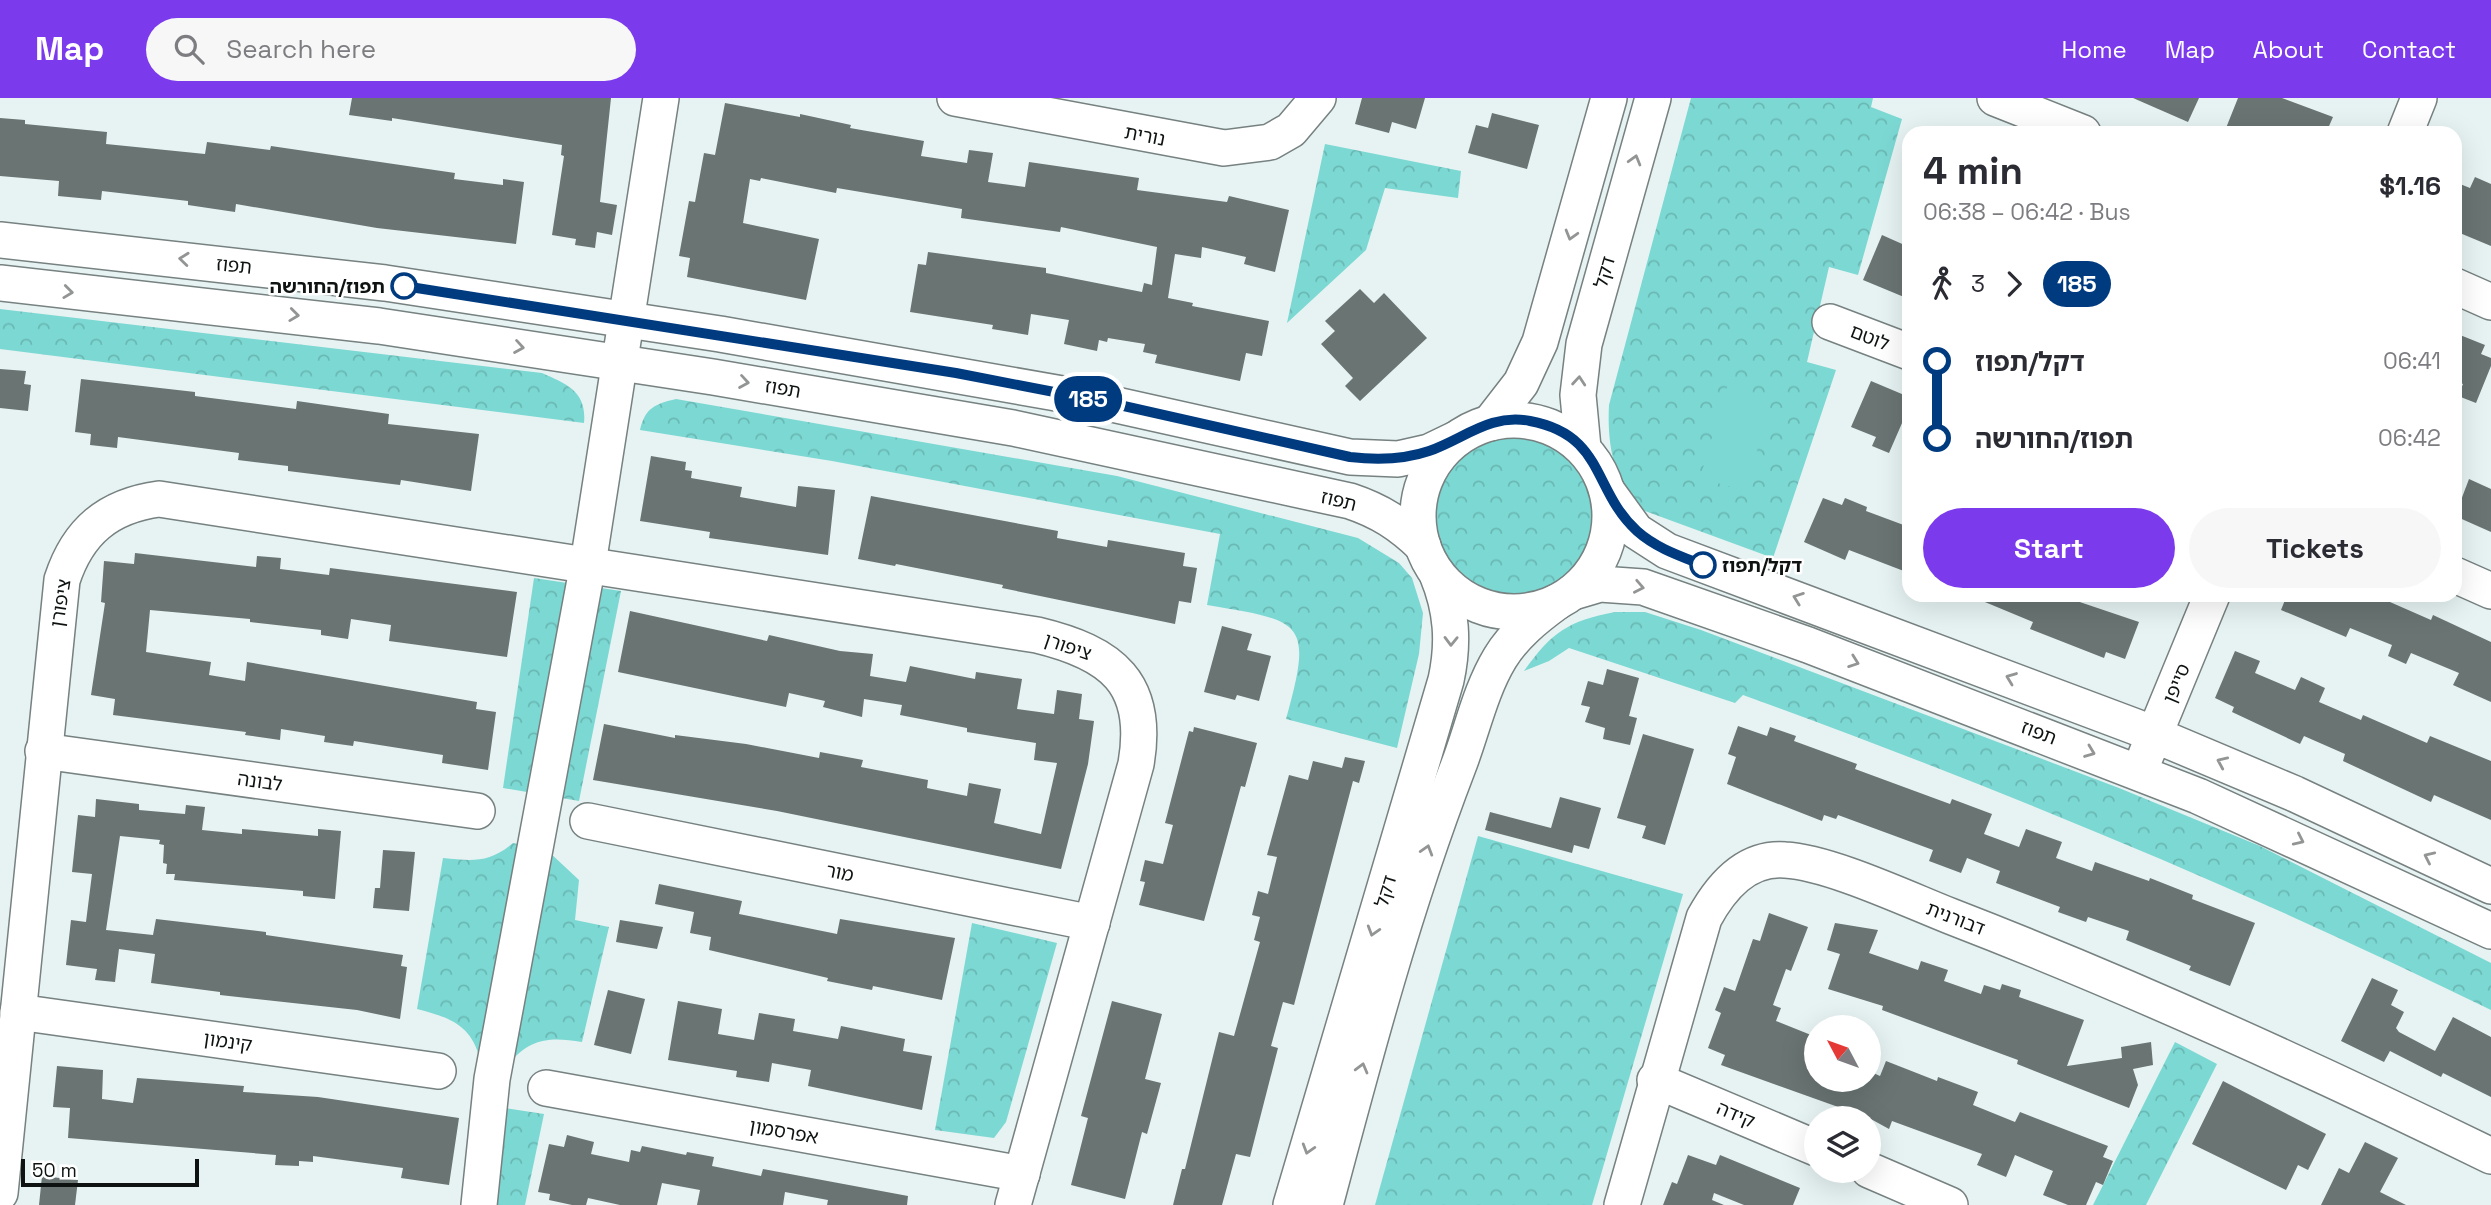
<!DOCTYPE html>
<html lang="en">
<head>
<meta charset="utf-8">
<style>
	:root { --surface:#fff; --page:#f7f7f7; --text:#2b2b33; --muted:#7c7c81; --accent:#7c3aed }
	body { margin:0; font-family:"Space Grotesk","Noto Sans Hebrew",sans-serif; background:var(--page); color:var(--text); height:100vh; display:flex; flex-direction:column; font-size:26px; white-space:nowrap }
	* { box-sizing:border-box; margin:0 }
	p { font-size:23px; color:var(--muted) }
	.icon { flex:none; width:38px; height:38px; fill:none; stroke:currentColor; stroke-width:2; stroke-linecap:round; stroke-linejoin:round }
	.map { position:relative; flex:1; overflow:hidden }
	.drawer { position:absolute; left:1902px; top:28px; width:560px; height:476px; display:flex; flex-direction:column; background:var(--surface); border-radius:21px; box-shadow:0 7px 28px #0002 }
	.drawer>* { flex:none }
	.badge { padding:0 14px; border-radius:23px; font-size:24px; line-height:46px }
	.needle { width:46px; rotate:311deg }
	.controls { position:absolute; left:1804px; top:917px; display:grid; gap:14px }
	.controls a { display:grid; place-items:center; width:77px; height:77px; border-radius:50%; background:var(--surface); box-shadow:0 7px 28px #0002; font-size:35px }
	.scale { position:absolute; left:21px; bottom:18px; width:178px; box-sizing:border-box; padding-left:7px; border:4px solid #0e1312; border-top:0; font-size:19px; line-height:24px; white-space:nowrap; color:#0e1312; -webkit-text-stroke:5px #fff; paint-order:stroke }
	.map>.badge { position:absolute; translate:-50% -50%; box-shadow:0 0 0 4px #fff }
	.legs { display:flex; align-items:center; gap:10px; height:77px; padding:0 21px; font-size:23px }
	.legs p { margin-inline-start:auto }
	.overview { display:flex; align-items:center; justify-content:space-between; height:119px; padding:0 21px }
	h1 { font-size:38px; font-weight:800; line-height:52px }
	.button { display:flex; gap:14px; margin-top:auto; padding:14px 21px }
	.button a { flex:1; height:80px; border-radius:42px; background:var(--accent); color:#fff; font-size:28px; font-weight:800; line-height:80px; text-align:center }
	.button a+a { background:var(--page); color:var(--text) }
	ul { padding:0 21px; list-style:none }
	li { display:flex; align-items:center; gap:24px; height:77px; font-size:26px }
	li i { display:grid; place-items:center; width:10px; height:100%; margin:0 9px; background:currentColor }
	li i::after { content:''; width:18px; height:18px; margin:-9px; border:5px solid; border-radius:50%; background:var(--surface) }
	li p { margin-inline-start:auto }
	li:first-child i { background:linear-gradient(#0000 50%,currentColor 0) }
	li:last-child i { background:linear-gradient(currentColor 50%,#0000 0) }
	header { display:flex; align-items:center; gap:42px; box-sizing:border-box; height:98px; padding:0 35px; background:var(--accent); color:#fff }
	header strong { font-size:33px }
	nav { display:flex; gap:38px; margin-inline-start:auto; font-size:24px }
	.search { width:490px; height:63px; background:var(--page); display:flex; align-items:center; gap:18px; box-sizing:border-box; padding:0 24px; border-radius:38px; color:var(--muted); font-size:26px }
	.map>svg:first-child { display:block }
</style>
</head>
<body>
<header>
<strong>Map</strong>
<div class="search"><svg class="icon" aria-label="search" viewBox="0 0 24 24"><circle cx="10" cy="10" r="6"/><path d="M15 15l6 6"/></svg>Search here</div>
<nav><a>Home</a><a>Map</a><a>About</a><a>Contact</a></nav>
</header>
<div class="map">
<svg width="2491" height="1107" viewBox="0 0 2491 1107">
	<defs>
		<pattern id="park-crowns" width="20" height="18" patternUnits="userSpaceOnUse" patternTransform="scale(1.75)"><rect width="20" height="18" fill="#7cd8d3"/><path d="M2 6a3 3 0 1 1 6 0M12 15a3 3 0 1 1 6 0" fill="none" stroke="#6ab8b4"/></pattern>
	</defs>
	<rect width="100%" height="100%" fill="#e6f3f2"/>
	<!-- park -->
	<g fill="url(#park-crowns)">
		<path d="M1691 0H1873L1871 9 1902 21 1858 177 1829 169 1807 264 1836 272 1773 460 1645 413C1613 387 1607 346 1609 307Z"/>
		<path d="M1325 46 1461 73 1458 100 1385 90 1366 152 1287 225Z"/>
		<path d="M0 211 542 275C567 286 587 294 584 325L0 251Z"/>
		<path d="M676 301 1117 378 1358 440 1399 465 1412 480 1423 515 1419 556 1397 650 1286 621C1314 522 1302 523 1207 507L1220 436 832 363 640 332C645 310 655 306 676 301Z"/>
		<circle cx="1514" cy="417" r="88"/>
		<path d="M534 480 621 493 579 703 503 690Z"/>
		<path d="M1615 514H1645L1701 532 2119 690 2260 748 2491 865V912C2248 793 1997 689 1743 597L1735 605 1569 550 1549 563 1524 573C1552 534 1568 523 1615 514Z"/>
		<path d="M1478 738 1683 796 1592 1107H1375Z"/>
		<path d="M513 745 548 753 579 782 575 822 609 829 582 944C552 939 530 939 509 966L480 961C471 926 448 919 417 911L443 760C473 763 489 765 513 745Z"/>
		<path d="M972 825 1057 845 1006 1024 994 1040 935 1032Z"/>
		<path d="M2175 944 2217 966 2146 1107H2093Z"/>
		<path d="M479 1006 544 1016 525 1107H463Z"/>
	</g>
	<!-- pitch -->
	<path fill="#7cd8d3" d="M1727 289 1772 302 1745 393 1700 380Z"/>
	<!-- building -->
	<g fill="#697473">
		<path d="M352 0H611L600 104 617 107 612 137 597 134 595 150 575 147 576 141 552 137 564 58 561 57 562 47 392 20V23L349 17Z"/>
		<path d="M1362 0H1425L1416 31 1392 24 1389 35 1355 26Z"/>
		<path d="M2133 0H2199L2188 24Z"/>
		<path d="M2238 0H2282L2333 19 2326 35H2224Z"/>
		<path d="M725 5 800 19V16L851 27 850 30 924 43 921 58 967 65 969 52 993 55 988 84 1025 89 1029 64 1139 80 1137 92 1227 104 1229 98 1289 112 1275 174 1244 166 1246 159 1202 149 1201 160 1175 156 1168 200 1193 205 1192 208 1269 223 1262 258 1246 255 1240 283 1155 265 1157 257 1143 254 1145 246 1108 240 1107 244 1099 242 1097 253 1064 246 1069 222 1031 216 1028 237 992 231 993 227 910 214 918 166 926 167 928 154 1046 170V175L1142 194 1144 185 1152 187 1157 149 1061 129 1060 134 961 120 962 111 837 90 836 95 761 80 760 83 750 81 743 125 819 141 806 202 687 179 690 160 679 158 689 103 695 104 704 55 715 57Z"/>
		<path d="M1492 15 1539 27 1527 71 1468 55 1476 27 1488 30Z"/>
		<path d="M0 20 25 22V26L107 34 106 46 205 56 207 44 270 52 271 48 455 75 454 81 503 87V81L524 84 516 146 377 130 236 106 235 114 188 107V103L102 93 101 102 58 98 59 83 0 78Z"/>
		<path d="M2475 79 2491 86V148L2455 133V84L2470 90Z"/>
		<path d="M1882 137 1909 149V187L1904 199 1863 182Z"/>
		<path d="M1360 191 1374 205 1384 195 1427 240 1360 303 1345 288 1353 280 1321 246 1335 233 1325 223Z"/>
		<path d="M2455 235 2485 247 2481 256 2491 260V268L2476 305 2458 298 2463 286 2455 283Z"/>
		<path d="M0 271 26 273 24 286 31 287 28 313 0 310Z"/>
		<path d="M81 281 195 294V298L296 311 297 303 339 309 389 316 388 326 479 336 471 393 401 382 400 387 288 373V368L238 362 239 355 118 339 117 350 90 347 91 336 75 334Z"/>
		<path d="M1871 283 1909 299V309L1889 355 1872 348 1876 339 1851 329Z"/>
		<path d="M651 358 686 364 685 372 692 373 691 380 742 389 740 399 796 409 798 388 835 392 828 457 709 440 710 434 640 423Z"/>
		<path d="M2469 381 2491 391V434L2455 418Z"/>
		<path d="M871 398 1058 433 1057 440 1107 449 1108 442 1185 455 1183 468 1197 470 1191 505 1179 503 1175 526 1002 490 1003 487 896 466 895 468 858 461Z"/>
		<path d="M1823 400 1842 407 1845 400 1867 409 1866 413 1909 429V475L1849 452 1845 462 1804 444Z"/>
		<path d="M135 455 256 469 257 458 281 460 280 471 329 477 330 470 517 494 507 559 389 543 391 527 351 521 348 541 321 537V532L250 524V521L150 512 146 554 211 564 209 577 245 583 247 564 477 604 476 611 496 614 488 672 442 665 443 657 354 643 353 648 324 644 325 638 281 631 280 642 245 637 246 634 113 617 115 601 91 597 105 505 101 504 104 463 134 466Z"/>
		<path d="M1968 497H2059L2139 524 2125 561 2106 554 2104 560 2030 531 2033 524Z"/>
		<path d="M2287 497H2374L2431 522 2433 517 2491 544V604L2453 587 2459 575 2411 555 2406 566 2388 558 2392 547 2350 530 2346 539 2281 512Z"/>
		<path d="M630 513 767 543 769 537 840 553 873 556 870 578 906 584 910 568 975 581 976 574 1022 581 1017 611 1054 616 1057 592 1082 596 1079 621 1094 623 1088 666 1061 771 777 713 593 682 604 626 675 640V637L746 646 819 660 820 654 863 662 861 669 928 682 927 690 967 698 969 685 1001 691 994 725 1041 736 1057 665 1034 662 1036 645 967 634V630L900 617 902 607 864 601 862 619 823 609 825 603 789 595 786 609 618 574Z"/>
		<path d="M1222 528 1252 536 1247 552 1271 558 1259 603 1237 597 1235 602 1204 594Z"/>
		<path d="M2235 553 2260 563 2255 575 2295 592 2301 579 2325 590 2319 604 2361 622 2363 617 2427 645 2430 638 2491 663V722L2434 697 2431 704 2343 663 2345 656 2304 638 2300 646 2232 614 2234 609 2215 600Z"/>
		<path d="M1607 571 1639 580 1629 618 1637 620 1630 647 1603 641 1605 630 1585 624 1590 609 1581 607 1588 583 1603 587Z"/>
		<path d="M1738 628 1767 638 1770 629 1796 638 1794 643 1857 666 1855 671 1950 706 1952 701 1992 716 1984 736 2019 749 2026 731 2062 744 2056 760 2092 773 2095 764 2149 783 2150 780 2193 797 2192 801 2255 825 2230 888 2189 872 2191 868 2126 842 2129 833 2088 819 2086 824 2058 814 2060 809 1996 785 2000 773 1967 760 1961 775 1929 763 1933 752 1838 717 1836 721 1824 717 1822 723 1727 686 1736 659 1728 656Z"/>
		<path d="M1194 629 1257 645 1245 689 1241 688 1204 823 1139 807 1145 784 1140 783 1145 762 1163 766 1173 727 1165 725 1189 633 1193 634Z"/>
		<path d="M1643 636 1694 651 1665 747 1642 740 1646 728 1617 720Z"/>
		<path d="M1345 659 1365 663 1359 685 1353 683 1294 907 1283 904 1271 948 1278 950 1250 1059 1236 1056 1222 1107H1173L1182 1071H1185L1219 934 1234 938 1260 844 1254 842 1260 819 1252 817 1258 793 1268 796 1277 759 1267 757 1289 677 1308 682 1313 663 1342 670Z"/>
		<path d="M1560 699 1601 710 1589 751 1574 747 1572 755 1485 732 1490 714 1551 730Z"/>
		<path d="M96 701 139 706V712L185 716 186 707 205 709 202 732 242 736V731L318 738V731L341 733 335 801 303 798V793L174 782 175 776H166L167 766 163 765 164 747 159 746 160 742 120 738 106 832 153 837 156 821 266 834V837L403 857 401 868 407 869 400 921 357 912 220 897V894L151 885 155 856 119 851 115 884 95 882 97 871 66 867 71 822 86 824 92 776 72 774 78 717 95 719Z"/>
		<path d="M383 752 415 754 409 813 373 810 375 790H380Z"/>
		<path d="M659 786 742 803 739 816 837 836 840 821 955 840 942 902 873 888 872 892 827 883 828 880 709 852 711 839 690 835 694 814 655 806Z"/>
		<path d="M1769 815 1808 829 1791 873 1786 871 1773 907 1781 910 1776 923 1816 939V982H1869V973L1880 978 1886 963 1937 983 1938 979 1978 994 1973 1007 2015 1024 2020 1014 2108 1048 2103 1059 2113 1063 2103 1087 2096 1084 2086 1107H2068L2043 1097 2053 1073 2015 1057 2006 1079 1977 1067 1982 1056 1892 1023 1889 1031 1869 1020 1721 967 1725 957 1708 950 1721 915 1715 912 1724 889 1735 893 1753 841 1760 843Z"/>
		<path d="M620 822 663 829 657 851 616 844Z"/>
		<path d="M1835 825 1878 832 1869 855 1918 872 1921 863 1948 872 1944 883 1981 896 1984 887 2000 892 2002 886 2021 892 2019 899 2084 922 2067 968 2122 960 2121 949 2151 944 2153 967 2133 971 2138 987 2129 1010 2017 966 2018 962 1882 912 1883 908 1828 891 1840 856 1827 852Z"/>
		<path d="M2372 880 2398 892 2391 907 2404 914 2396 930 2399 934 2435 953 2453 919 2491 939V999L2443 975 2441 979 2390 953 2384 964 2341 943Z"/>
		<path d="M608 892 645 901 631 956 594 947Z"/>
		<path d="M678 903 722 911 718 936 754 942 759 915 795 921 793 933 838 941 841 928 905 941 903 953 932 958 922 1012 808 988 811 972 772 965 769 984 736 979 737 973 668 962Z"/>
		<path d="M1112 903 1162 916 1145 981 1161 985 1147 1036 1142 1034 1125 1101 1071 1087 1088 1020 1081 1018Z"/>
		<path d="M57 968 103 972 102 1001 133 1005 137 980 244 988 243 994 318 999 459 1020 449 1087 401 1080 403 1070 313 1058V1064L299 1063V1068L275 1067 276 1057 68 1040 70 1010 53 1009Z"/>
		<path d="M2223 983 2326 1036 2308 1072 2298 1067 2286 1092 2192 1046Z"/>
		<path d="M567 1037 594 1044 591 1056 629 1064 631 1052 640 1054 642 1048 686 1057 687 1054 714 1059 712 1068 761 1078 763 1071 908 1098 907 1107H827L828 1102 785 1094 783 1107H697L700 1092 662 1085 657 1107H620L588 1100 586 1107H572L549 1102 550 1096 538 1094 549 1046 564 1049Z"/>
		<path d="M2365 1044 2398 1060 2380 1094 2406 1107H2321L2339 1070 2349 1075Z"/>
		<path d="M1688 1057 1716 1067 1720 1057 1800 1090 1793 1107H1744L1714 1095 1712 1102 1724 1107H1663L1672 1084 1677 1086Z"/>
		<path d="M42 1078 78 1082 75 1107H39Z"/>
	</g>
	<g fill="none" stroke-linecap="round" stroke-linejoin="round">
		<defs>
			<g id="minor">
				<path d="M955 0 1224 50 1270 44 1291 32 1318 0"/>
				<path d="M1995 0 2083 35"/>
				<path d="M2405 35 2419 0"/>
				<path d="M0 142 385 185 720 236 1085 300 1350 359 1398 361 1429 354 1456 341"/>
				<path d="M0 185 379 228 713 279 1013 330 1350 403C1380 413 1400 426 1423 448"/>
				<path d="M2455 188 2491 204"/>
				<path d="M1830 224 1909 254"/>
				<circle cx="1514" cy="418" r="96"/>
				<path d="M1490 325 1521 285 1540 244 1609 0"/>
				<path d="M1583 350 1578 297 1584 246 1653 0"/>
				<path d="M1607 393 1636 433 1667 453 2136 629 2295 696 2491 788"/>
				<path d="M2455 477 2491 493"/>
				<path d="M1573 494 1600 486 1643 489 1808 547 2198 698 2491 833"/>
				<path d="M43 653 477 713"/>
				<path d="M2146 657 2212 497"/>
				<path d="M588 723 1092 825"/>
				<path d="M18 914 438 973"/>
				<path d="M1655 982 1816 1050"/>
				<path d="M546 990 1022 1076"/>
				<path d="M1869 1072 1950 1107"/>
				<path d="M0 1095 62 482C78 433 108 408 159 401L1037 537C1112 555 1150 585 1136 666L1013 1107"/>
				<path d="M479 1107 492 981 588 466 661 0"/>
				<path d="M1291 1107 1446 582C1454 545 1452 512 1437 476"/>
				<path d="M1325 1107C1364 960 1403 812 1458 669 1472 633 1480 593 1500 560 1514 537 1535 520 1557 504"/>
				<path d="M1622 1107 1704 820C1721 789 1746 759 1785 762 1828 764 1907 801 1950 818 2134 889 2313 971 2491 1058"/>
			</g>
		</defs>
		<!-- minor casing -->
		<use href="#minor" stroke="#768180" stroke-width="38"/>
		<!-- minor -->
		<use href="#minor" stroke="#fff" stroke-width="35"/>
	</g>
	<!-- one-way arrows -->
	<defs><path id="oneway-chevron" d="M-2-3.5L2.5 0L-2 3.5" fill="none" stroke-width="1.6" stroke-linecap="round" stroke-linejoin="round" transform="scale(1.75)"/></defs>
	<g stroke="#939594">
		<use href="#oneway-chevron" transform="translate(1635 62) rotate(-74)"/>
		<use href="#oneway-chevron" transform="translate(1571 137) rotate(106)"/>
		<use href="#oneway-chevron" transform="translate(184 161) rotate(-174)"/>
		<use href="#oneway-chevron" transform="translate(68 194) rotate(7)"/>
		<use href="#oneway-chevron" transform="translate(294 217) rotate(7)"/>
		<use href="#oneway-chevron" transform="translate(519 249) rotate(9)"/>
		<use href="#oneway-chevron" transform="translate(1579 283) rotate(-85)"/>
		<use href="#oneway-chevron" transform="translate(744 284) rotate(9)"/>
		<use href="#oneway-chevron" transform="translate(1639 489) rotate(11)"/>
		<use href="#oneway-chevron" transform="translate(1798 500) rotate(-160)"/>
		<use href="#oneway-chevron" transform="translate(1451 543) rotate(91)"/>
		<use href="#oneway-chevron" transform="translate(1854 564) rotate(20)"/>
		<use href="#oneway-chevron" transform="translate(2011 580) rotate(-159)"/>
		<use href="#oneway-chevron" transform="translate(2090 654) rotate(21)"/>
		<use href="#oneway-chevron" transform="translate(2222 664) rotate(-156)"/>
		<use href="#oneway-chevron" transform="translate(2299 742) rotate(25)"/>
		<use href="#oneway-chevron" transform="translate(1427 752) rotate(-73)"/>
		<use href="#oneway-chevron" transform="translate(2429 759) rotate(-155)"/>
		<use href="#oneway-chevron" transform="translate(1373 833) rotate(107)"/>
		<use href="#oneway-chevron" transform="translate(1362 970) rotate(-75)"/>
		<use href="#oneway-chevron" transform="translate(1308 1051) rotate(107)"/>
	</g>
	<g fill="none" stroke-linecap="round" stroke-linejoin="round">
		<defs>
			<path id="line-1" d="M404 188 956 275 1106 304 1350 359C1377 362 1403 362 1429 353 1464 341 1490 315 1530 323 1605 337 1592 392 1637 433 1656 450 1680 458 1703 467"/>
		</defs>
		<!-- line-1 casing -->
		<use href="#line-1" stroke="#fff" stroke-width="16"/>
		<!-- line-1 -->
		<use href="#line-1" stroke="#003b80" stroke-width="10"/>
	</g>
	<!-- markers -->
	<g fill="#fff" stroke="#003b80" stroke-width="3.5">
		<circle cx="404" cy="188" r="12"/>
		<circle cx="1703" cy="467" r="12"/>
	</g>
	<g text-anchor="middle" stroke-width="5" stroke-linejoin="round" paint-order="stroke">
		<!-- street labels -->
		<g font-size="19" fill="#0e1312" stroke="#fff">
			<text transform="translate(1145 37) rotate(11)" y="7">נורית</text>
			<text transform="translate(234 167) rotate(6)" y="7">תפוז</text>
			<text transform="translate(1604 174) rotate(-74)" y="7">דקל</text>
			<text transform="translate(1870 239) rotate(21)" y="7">לוטם</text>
			<text transform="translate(783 290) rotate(10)" y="7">תפוז</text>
			<text transform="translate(1339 402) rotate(14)" y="7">תפוז</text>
			<text transform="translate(60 505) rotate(-81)" y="7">ציפורן</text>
			<text transform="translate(1068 548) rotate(19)" y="7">ציפורן</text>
			<text transform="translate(2176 585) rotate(-67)" y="7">סייפן</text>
			<text transform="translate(2039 634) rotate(21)" y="7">תפוז</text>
			<text transform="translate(260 683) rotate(8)" y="7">לבונה</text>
			<text transform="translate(840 774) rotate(11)" y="7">מור</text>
			<text transform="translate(1385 793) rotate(-73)" y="7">דקל</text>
			<text transform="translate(1956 820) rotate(21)" y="7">דבורנית</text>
			<text transform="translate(228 943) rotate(8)" y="7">קינמון</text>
			<text transform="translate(1736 1016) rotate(23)" y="7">קידה</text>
			<text transform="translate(784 1033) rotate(10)" y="7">אפרסמון</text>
		</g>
		<!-- stop labels -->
		<g font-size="19" font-weight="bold" fill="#0e1312" stroke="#fff" text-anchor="end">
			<text x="385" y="195">תפוז/החורשה</text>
			<text x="1722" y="474" text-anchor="start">דקל/תפוז</text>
		</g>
	</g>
</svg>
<div class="controls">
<a><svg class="needle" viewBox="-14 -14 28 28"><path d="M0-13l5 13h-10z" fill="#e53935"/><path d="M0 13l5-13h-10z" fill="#7c7c81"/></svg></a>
<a><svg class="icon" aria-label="layers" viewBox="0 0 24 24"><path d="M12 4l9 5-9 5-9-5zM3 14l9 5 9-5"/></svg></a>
</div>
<div class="scale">50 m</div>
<b class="badge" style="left:1088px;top:301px;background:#003b80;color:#fff">185</b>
<section class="drawer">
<div class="overview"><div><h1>4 min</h1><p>06:38 – 06:42 · Bus</p></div><b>$1.16</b></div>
<div class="legs"><svg class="icon" aria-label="walk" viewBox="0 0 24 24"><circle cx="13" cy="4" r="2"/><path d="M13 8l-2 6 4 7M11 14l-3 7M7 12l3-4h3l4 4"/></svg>3<svg class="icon" aria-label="forward" viewBox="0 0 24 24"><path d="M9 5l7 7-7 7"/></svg><b class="badge" style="background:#003b80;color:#fff">185</b></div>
<ul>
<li><i style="color:#003b80"></i><b>דקל/תפוז</b><p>06:41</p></li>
<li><i style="color:#003b80"></i><b>תפוז/החורשה</b><p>06:42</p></li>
</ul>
<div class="button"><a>Start</a><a>Tickets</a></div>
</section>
</div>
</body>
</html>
